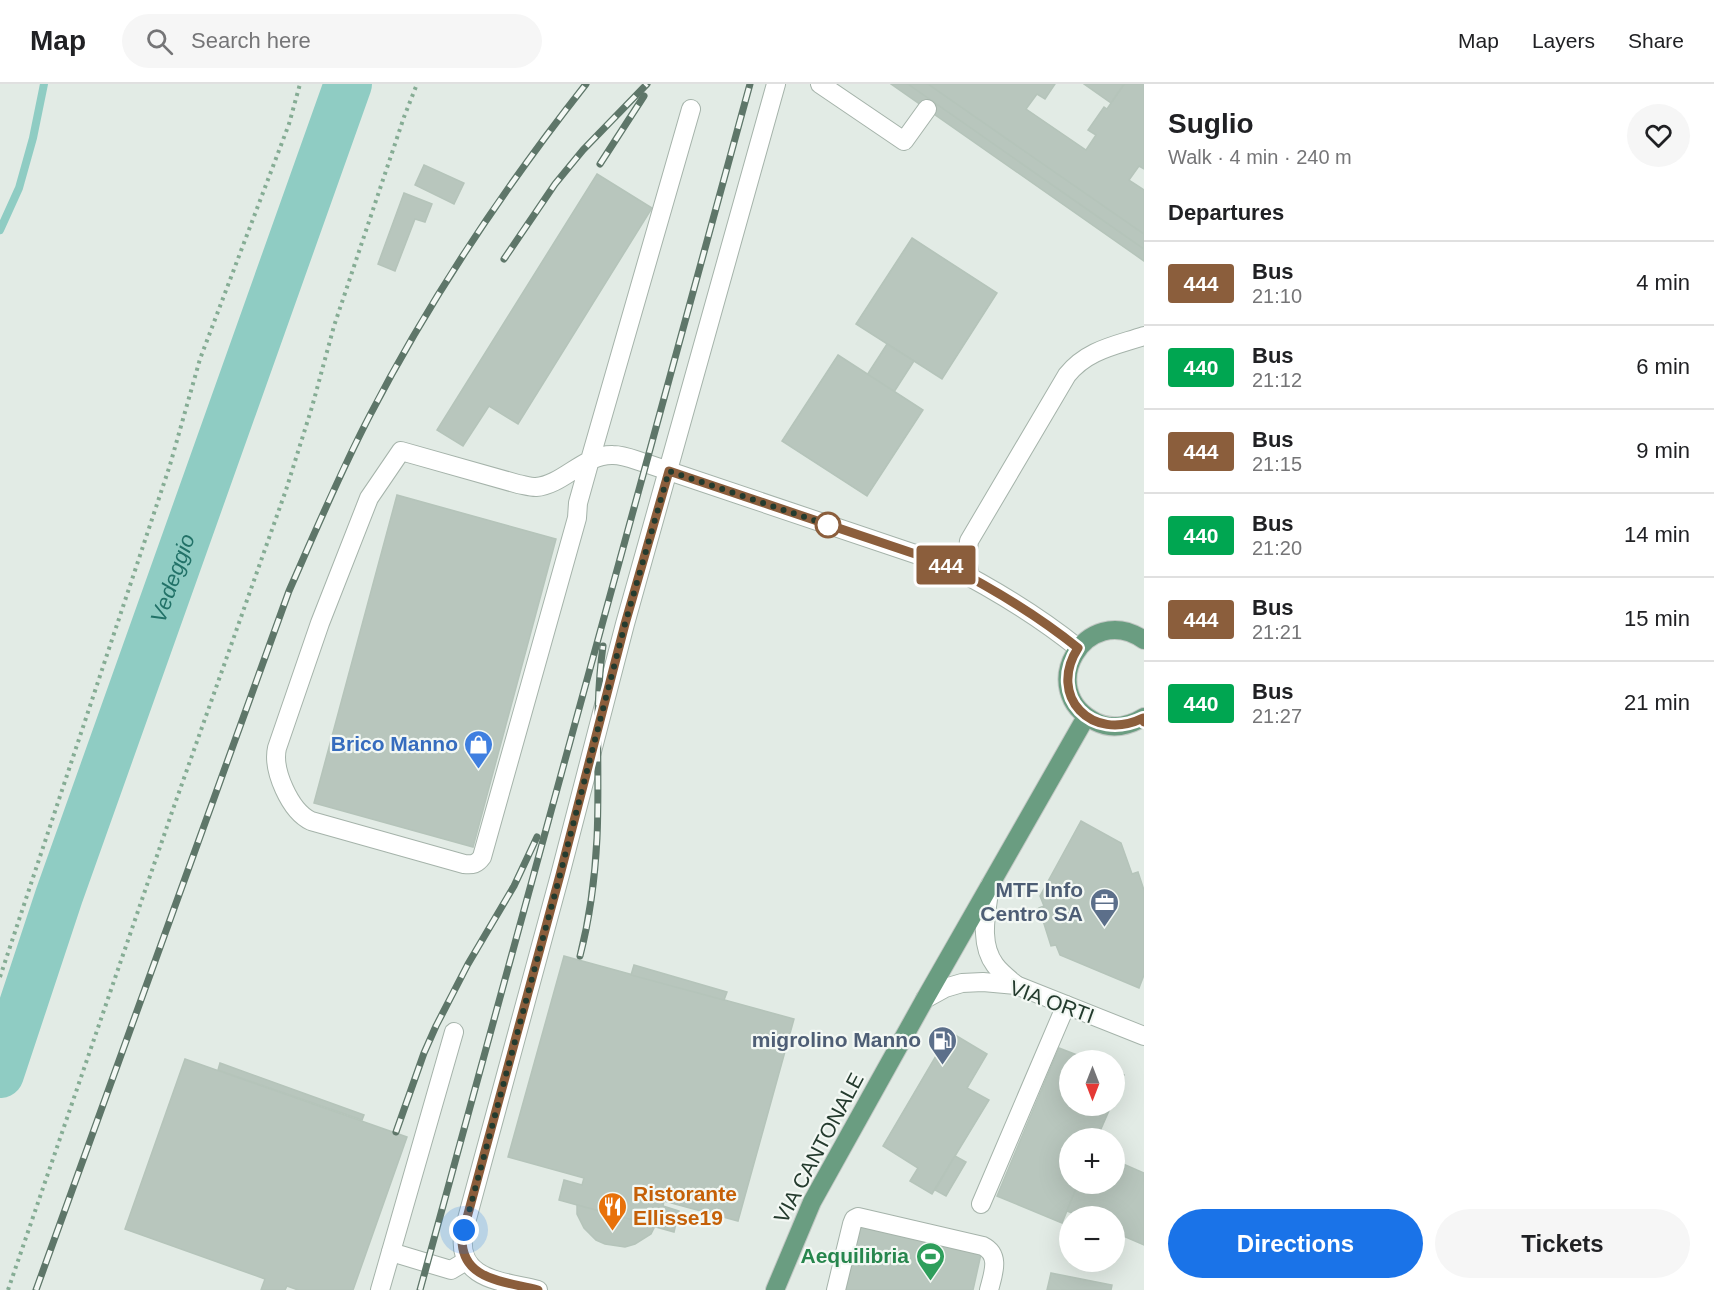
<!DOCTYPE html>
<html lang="en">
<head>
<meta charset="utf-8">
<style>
	:root { --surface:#fff; --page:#f6f6f6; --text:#202124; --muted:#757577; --line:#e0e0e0; --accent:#1a73e8 }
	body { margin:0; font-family:Helvetica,sans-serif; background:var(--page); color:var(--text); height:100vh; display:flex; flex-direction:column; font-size:22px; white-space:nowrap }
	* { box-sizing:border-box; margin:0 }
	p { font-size:20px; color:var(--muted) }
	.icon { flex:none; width:33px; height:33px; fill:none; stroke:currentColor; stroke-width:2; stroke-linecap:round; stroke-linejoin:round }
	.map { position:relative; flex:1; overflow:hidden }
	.panel { display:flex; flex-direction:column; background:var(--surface); width:570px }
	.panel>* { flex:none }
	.badge { padding:0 12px; border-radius:4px; font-size:21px; line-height:39px }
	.needle { width:39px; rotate:180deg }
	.fabs { position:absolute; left:1059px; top:966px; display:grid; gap:12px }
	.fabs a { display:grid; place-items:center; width:66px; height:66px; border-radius:50%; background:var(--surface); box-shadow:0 6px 24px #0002; font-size:30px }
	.you { position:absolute; width:30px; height:30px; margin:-15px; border:4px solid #fff; border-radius:50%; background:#1a73e8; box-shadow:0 0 0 9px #1a73e833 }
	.map>.badge { position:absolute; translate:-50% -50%; box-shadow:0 0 0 3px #fff }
	h2 { padding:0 24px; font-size:22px; line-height:54px }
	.round { display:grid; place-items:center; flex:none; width:63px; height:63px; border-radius:32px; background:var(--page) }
	.summary { display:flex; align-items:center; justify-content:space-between; height:102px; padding:0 24px }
	h1 { font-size:28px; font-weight:700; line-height:45px }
	.button { display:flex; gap:12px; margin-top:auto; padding:12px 24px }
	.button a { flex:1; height:69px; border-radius:36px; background:var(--accent); color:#fff; font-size:24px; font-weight:700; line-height:69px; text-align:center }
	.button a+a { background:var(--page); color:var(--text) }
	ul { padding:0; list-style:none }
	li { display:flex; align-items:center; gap:18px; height:84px; padding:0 24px; border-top:2px solid var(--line) }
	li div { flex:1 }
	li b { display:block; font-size:22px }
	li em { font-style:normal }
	li .badge { min-width:66px; font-weight:700; text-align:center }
	header { display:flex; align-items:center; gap:36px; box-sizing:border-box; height:84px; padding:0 30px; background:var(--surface); border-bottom:2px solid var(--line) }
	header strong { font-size:28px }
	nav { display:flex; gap:33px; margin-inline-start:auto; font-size:21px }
	.search { width:420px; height:54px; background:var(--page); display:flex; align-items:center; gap:15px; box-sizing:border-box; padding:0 21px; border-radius:33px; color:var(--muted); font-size:22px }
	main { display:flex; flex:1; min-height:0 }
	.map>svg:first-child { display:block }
</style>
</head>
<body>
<header>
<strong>Map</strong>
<div class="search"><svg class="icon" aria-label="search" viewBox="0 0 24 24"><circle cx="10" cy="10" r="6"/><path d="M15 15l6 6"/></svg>Search here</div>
<nav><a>Map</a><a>Layers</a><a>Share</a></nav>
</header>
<main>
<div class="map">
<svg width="1144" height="1206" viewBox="0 0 1144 1206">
	<rect width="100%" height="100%" fill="#e2ebe5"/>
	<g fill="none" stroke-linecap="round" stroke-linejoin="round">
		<!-- stream -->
		<path stroke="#8fccc3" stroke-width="8" d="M0 146 19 104 33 54 44 0"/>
		<!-- river -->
		<path stroke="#8fccc3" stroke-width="48" id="s1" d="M0 990 59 812 348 0"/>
	</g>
	<!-- building -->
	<g fill="#b8c6bd" stroke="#b5c4ba" stroke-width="1.5">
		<path d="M891 0H908L1144 165V177Z"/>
		<path d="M908 0H928L1144 150V165Z"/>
		<path d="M928 0H1055L1045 15 1037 10 1026 25 1086 66 1096 51 1088 46 1104 23 1107 25 1124 0H1144V85L1139 82 1129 96 1144 106V150Z"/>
		<path d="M1084 0H1124L1111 19Z"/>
		<path d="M424 81 464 99 454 120 415 101Z"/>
		<path d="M597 90 652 124 518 340 489 322 463 362 437 346Z"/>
		<path d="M404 109 432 120 425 138 415 135 395 187 378 180Z"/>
		<path d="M912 154 997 209 942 295 856 240Z"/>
		<path d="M887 260 914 277 894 308 867 291Z"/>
		<path d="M838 271 923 326 867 412 782 357Z"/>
		<path d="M397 411 556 455 473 763 314 719Z"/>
		<path d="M1081 737 1121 759 1132 790 1138 788 1144 806V891L1139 904 1060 871 1056 861 1051 862 1039 824 1044 822 1040 812Z"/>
		<path d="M564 872 794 935 738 1137 664 1117 663 1122 679 1127 674 1148 559 1116 564 1096 582 1101 584 1094 508 1073Z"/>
		<path d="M634 881 727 908 724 916 631 891Z"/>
		<path d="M950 948 987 970 967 1004 989 1016 932 1110 910 1097 918 1084 883 1062Z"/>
		<path d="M1059 964 1090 976H1070V1022H1111L1097 1054H1070V1100H1078L1062 1139 997 1112Z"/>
		<path d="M185 975 407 1053 353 1206H298L287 1202 285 1206H261L265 1195 125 1145Z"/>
		<path d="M220 979 364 1031 362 1036 218 986Z"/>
		<path d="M1114 987 1124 991 1114 1013Z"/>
		<path d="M955 1072 966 1078 946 1112 935 1106Z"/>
		<path d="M1114 1076 1144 1089V1161L1114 1148V1132H1080L1067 1127 1078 1100H1114Z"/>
		<path d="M577 1121 655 1142 651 1150 635 1160 625 1163 605 1160 596 1156 584 1144 577 1130Z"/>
		<path d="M861 1142 981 1170 973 1206H845Z"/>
		<path d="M1051 1189 1112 1201 1111 1206H1047Z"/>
	</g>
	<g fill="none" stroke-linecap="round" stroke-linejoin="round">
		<defs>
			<g id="minor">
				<path d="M820 0 904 57 927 25"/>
				<path d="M691 25 590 376 578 419 577 434 482 773C477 780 473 781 464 780L311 737C290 727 272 686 277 664L320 539 369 414 401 367 518 400C524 401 530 403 536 403 563 401 584 370 613 371 624 371 635 376 645 379L945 480C992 504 1037 531 1078 564"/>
				<path d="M970 493 967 474 969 457 1067 291C1087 266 1114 262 1144 252"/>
				<path d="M990 801C987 827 978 858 995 881 1000 888 1009 895 1016 901"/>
				<path d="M925 915 945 904 962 899 983 898 1016 901 1144 952"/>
				<path d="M981 1120 1066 921"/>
				<path d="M391 1168 451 1186 466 1177"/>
				<path d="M380 1206 454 948"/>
				<path d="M538 1206C502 1197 454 1196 464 1146L560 791 625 540 776 0"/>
				<path d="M836 1206 852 1140 854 1135 858 1133 983 1162C1001 1171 993 1190 989 1206"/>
			</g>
			<g id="major">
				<path d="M1144 556C1086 516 1033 607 1096 638 1112 646 1129 642 1144 633"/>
				<path d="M775 1206 812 1118 925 915 1086 633"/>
			</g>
		</defs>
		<!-- minor casing -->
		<use href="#minor" stroke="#a5b3aa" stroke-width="20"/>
		<!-- major casing -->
		<use href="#major" stroke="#c2c8c4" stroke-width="20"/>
		<!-- path -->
		<g stroke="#85ac94" stroke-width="4" stroke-dasharray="3 4.5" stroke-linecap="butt">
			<path d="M0 893 170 381 200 275 289 40 300 0"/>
			<path d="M8 1206 172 728 286 406 312 323 334 242 404 33 417 0"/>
		</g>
		<!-- minor -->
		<use href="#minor" stroke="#fff" stroke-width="18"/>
		<!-- major -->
		<use href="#major" stroke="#6a9d81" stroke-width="18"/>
		<defs>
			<g id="rail">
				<path d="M600 80 644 12"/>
				<path d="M504 175 555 100 583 66 647 0"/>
				<path d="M580 872C590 833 595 794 597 754 600 690 594 626 603 562"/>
				<path d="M396 1048 424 969 436 942 468 880 514 802 537 753"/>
				<path d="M36 1206 289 507C315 448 340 389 369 333 430 215 504 104 586 0"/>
				<path d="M420 1206 750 0"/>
			</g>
		</defs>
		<!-- rail casing -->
		<use href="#rail" stroke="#5e7669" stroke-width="7"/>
		<!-- rail -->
		<use href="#rail" stroke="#f3f8f4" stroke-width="4.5" stroke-dasharray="14" stroke-linecap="butt"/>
	</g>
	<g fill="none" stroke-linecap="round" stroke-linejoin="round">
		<defs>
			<path id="line" d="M538 1206C505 1197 460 1197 462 1152L560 791 625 540 669 387 945 480C992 504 1037 531 1078 564 1047 612 1092 659 1143 634L1144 638"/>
		</defs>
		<!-- line casing -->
		<use href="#line" stroke="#fff" stroke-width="14"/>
		<!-- line -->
		<use href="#line" stroke="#8b5e3c" stroke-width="9"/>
		<!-- walk -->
		<path stroke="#243b2e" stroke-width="6" stroke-dasharray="0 10.8" d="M464 1146 560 791 625 540 669 387 828 441"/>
	</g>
	<!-- icons -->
	<defs>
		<symbol id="shop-pin" viewBox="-11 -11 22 30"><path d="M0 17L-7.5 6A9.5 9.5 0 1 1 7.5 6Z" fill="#3f7fe0" stroke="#f3f8f4"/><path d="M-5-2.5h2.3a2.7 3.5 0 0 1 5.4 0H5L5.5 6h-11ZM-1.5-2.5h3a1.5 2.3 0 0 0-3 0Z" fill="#fff"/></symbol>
		<symbol id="office-pin" viewBox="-11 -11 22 30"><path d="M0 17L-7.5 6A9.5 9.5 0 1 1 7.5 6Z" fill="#5c6f8a" stroke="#f3f8f4"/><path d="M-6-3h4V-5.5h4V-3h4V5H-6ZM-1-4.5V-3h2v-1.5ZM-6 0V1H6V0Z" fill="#fff"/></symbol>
		<symbol id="fuel-pin" viewBox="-11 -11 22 30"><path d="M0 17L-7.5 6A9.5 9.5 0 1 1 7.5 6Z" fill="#5c6f8a" stroke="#f3f8f4"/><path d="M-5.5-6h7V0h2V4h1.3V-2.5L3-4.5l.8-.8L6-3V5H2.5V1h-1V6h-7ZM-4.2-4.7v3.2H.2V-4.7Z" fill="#fff"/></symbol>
		<symbol id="restaurant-pin" viewBox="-11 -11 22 30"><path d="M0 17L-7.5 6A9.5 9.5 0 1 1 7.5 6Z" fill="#e8710a" stroke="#f3f8f4"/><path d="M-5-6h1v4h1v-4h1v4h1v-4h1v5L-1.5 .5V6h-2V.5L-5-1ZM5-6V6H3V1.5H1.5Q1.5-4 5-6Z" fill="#fff"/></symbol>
		<symbol id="stadium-pin" viewBox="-11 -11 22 30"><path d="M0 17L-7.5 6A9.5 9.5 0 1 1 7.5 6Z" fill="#2e9e5b" stroke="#f3f8f4"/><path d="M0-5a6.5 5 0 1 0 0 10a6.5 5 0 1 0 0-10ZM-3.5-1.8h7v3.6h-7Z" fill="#fff"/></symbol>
	</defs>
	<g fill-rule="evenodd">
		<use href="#shop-pin" x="462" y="644" width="33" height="45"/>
		<use href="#office-pin" x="1088" y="802" width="33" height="45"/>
		<use href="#fuel-pin" x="926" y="940" width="33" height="45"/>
		<use href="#restaurant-pin" x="596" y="1106" width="33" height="45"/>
		<use href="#stadium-pin" x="914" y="1156" width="33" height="45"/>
	</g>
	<!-- markers -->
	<circle fill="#fff" stroke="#8b5e3c" stroke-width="3" cx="828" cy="441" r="12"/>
	<g text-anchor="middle" stroke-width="4.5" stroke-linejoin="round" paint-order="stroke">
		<!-- shop labels -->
		<g font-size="21" font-weight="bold" fill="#366cbe" stroke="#f3f8f4" text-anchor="end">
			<text x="458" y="667">Brico Manno</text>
		</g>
		<!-- service labels -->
		<g font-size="21" font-weight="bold" fill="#4e5e75" stroke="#f3f8f4" text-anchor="end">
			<text x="1083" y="813">MTF Info<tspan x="1083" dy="24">Centro SA</tspan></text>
			<text x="921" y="963">migrolino Manno</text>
		</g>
		<!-- street labels -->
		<g font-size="21" fill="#243b2e" stroke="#f3f8f4">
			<text transform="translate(1052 918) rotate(20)" y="7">VIA ORTI</text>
			<text transform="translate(819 1064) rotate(-62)" y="7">VIA CANTONALE</text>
		</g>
		<!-- food labels -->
		<g font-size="21" font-weight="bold" fill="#c56008" stroke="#f3f8f4" text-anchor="start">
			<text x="633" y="1117">Ristorante<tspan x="633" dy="24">Ellisse19</tspan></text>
		</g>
		<!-- leisure labels -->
		<g font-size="21" font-weight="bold" fill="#27864d" stroke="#f3f8f4" text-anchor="end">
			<text x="909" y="1179">Aequilibria</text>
		</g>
		<!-- water labels -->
		<g font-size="22" font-style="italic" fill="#227268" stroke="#f3f8f4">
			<text dy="8" stroke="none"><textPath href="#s1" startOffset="525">Vedeggio</textPath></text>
		</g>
	</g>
</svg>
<div class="fabs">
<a><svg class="needle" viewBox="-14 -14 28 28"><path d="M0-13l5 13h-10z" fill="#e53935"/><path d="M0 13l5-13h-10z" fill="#757577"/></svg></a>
<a>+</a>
<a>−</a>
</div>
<div class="you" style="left:464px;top:1146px"></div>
<b class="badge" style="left:946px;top:481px;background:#8b5e3c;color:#fff">444</b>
</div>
<section class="panel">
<div class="summary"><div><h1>Suglio</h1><p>Walk · 4 min · 240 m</p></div><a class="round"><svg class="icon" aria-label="heart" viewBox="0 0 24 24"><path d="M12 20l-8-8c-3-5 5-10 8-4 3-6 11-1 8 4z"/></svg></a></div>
<h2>Departures</h2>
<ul>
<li><span class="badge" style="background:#8b5e3c;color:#fff">444</span><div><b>Bus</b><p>21:10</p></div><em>4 min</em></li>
<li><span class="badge" style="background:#00a651;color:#fff">440</span><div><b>Bus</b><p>21:12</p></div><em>6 min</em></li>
<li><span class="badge" style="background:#8b5e3c;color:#fff">444</span><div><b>Bus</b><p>21:15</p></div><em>9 min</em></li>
<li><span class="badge" style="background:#00a651;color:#fff">440</span><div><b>Bus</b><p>21:20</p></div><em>14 min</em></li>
<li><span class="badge" style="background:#8b5e3c;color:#fff">444</span><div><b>Bus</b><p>21:21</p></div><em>15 min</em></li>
<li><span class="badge" style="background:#00a651;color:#fff">440</span><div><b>Bus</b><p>21:27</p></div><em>21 min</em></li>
</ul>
<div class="button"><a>Directions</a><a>Tickets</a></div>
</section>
</main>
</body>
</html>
